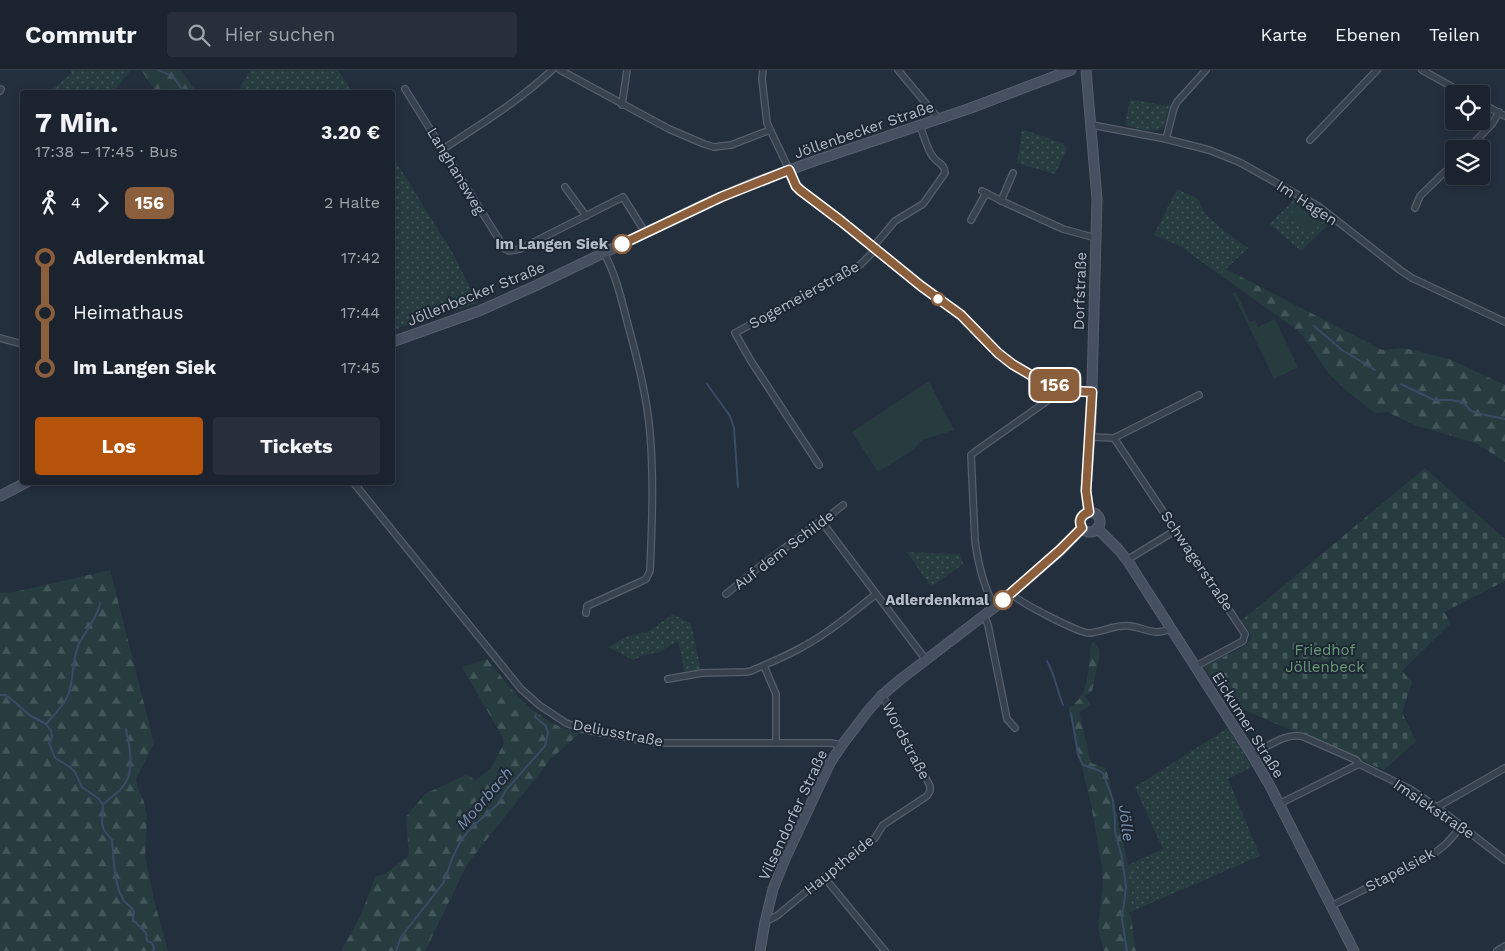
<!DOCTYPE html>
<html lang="de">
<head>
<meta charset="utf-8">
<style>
	:root { --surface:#1b232e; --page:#282f3a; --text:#f1f3f6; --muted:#a0a4aa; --line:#39404a; --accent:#b45309 }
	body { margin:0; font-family:"Work Sans",sans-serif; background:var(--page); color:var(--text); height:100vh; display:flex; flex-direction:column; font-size:19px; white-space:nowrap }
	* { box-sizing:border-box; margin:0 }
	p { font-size:16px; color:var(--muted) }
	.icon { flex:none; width:28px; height:28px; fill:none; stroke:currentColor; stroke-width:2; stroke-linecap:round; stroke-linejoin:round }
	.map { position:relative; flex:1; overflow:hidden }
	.drawer { position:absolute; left:20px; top:20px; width:375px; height:395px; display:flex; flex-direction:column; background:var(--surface); border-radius:5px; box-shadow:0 2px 8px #0003,0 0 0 1px var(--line) }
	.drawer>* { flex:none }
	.badge { padding:0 10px; border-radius:8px; font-size:18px; line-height:32px }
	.tools { position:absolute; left:1445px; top:15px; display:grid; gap:10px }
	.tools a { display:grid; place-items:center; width:45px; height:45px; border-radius:5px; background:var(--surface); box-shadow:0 2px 8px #0003,0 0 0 1px var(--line); font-size:25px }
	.map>.badge { position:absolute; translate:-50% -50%; box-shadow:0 0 0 2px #fff }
	.legs { display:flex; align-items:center; gap:8px; height:55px; padding:0 15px; font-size:16px }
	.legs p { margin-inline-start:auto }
	.overview { display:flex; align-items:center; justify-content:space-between; height:85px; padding:0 15px }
	h1 { font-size:28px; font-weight:700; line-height:38px }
	.button { display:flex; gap:10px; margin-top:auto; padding:10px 15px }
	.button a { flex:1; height:58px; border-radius:5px; background:var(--accent); color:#fff; font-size:20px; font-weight:700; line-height:58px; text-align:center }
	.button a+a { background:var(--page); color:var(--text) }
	ul { padding:0 15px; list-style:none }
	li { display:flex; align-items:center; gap:18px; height:55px; font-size:19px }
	li i { display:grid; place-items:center; width:8px; height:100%; margin:0 6px; background:currentColor }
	li i::after { content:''; width:12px; height:12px; margin:-6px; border:4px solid; border-radius:50%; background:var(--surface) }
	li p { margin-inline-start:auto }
	li:first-child i { background:linear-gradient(#0000 50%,currentColor 0) }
	li:last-child i { background:linear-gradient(currentColor 50%,#0000 0) }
	header { display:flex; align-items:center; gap:30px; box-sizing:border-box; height:70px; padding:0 25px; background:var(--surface); border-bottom:1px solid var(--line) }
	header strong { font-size:24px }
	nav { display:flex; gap:28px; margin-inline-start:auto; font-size:18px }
	.search { width:350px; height:45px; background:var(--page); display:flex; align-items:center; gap:12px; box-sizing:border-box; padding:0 18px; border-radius:5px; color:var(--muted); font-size:19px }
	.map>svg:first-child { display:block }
</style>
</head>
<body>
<header>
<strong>Commutr</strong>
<div class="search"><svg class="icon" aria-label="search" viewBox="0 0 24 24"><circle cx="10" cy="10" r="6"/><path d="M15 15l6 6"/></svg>Hier suchen</div>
<nav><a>Karte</a><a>Ebenen</a><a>Teilen</a></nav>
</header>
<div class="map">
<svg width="1505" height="881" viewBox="0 0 1505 881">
	<defs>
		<pattern id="green-dots" width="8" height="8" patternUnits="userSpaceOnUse" patternTransform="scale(1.25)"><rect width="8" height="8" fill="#263c3f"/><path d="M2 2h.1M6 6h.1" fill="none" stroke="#435659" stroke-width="1.8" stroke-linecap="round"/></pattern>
		<pattern id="forest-firs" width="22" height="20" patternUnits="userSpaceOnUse" patternTransform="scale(1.25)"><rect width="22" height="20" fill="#263c3f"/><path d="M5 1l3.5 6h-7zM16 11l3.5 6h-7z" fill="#435659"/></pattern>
		<pattern id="cemetery-stones" width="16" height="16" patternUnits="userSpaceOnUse" patternTransform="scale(1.25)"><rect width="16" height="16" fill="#263c3f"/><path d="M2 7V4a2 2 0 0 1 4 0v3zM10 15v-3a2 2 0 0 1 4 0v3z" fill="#435659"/></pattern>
	</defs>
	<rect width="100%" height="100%" fill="#242f3e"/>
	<!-- green -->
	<g fill="url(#green-dots)">
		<path d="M70 0H131L113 22H95L92 17 82 22H49L72 3Z"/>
		<path d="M251 0H338L352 22H237Z"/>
		<path d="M1130 29 1166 36 1170 33 1164 57C1154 65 1137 58 1125 55Z"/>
		<path d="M1022 59 1059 72 1064 74 1067 79 1055 104 1017 93Z"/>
		<path d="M393 87 452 182 478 233 455 241 451 240 393 260Z"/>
		<path d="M1177 119 1198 129 1205 144 1224 161 1248 178 1220 205 1180 176 1154 165Z"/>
		<path d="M1295 128 1314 137 1332 151 1301 181 1270 154Z"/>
		<path d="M907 482 960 484 963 494 931 517Z"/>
		<path d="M673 544 691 554 701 600 685 603 678 571 659 582 644 585 633 590 608 577 628 566 648 562Z"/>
		<path d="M1228 658 1252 697 1228 709 1260 786 1128 843V835L1133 815 1128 795 1163 779 1135 717Z"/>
	</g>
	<!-- forest -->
	<g fill="url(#forest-firs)">
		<path d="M141 0H181L197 22H156Z"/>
		<path d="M1226 199 1382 280 1404 278 1449 289 1505 315V392L1476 373 1414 355 1388 342 1375 343 1347 321 1328 303 1303 266 1296 259 1220 205Z"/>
		<path d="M110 500 154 673 136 709 138 718 144 732 147 746 145 787 155 834 168 881H0V523L15 522Z"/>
		<path d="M1094 572 1099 580V588L1092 621 1085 626 1091 635 1079 642 1091 693 1106 698 1133 815 1128 843 1131 846 1136 881H1104L1098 857 1103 813 1101 791 1091 735 1069 643V638C1074 634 1078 631 1081 626 1088 616 1090 587 1091 573Z"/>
		<path d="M487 589C512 620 539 657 581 662L551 689 468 793 425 881H341L360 847 376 806 385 804 408 786 409 784 406 750 407 746 425 724 466 705 476 710 490 699 504 674 503 668 462 597Z"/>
	</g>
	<!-- cemetery -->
	<path fill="url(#cemetery-stones)" d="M1425 398 1505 469V511L1444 542 1451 553 1402 601 1412 612 1402 643 1416 671 1384 700 1233 635 1218 619 1204 597V595C1213 591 1249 578 1251 568 1251 562 1244 555 1241 551Z"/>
	<!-- pitch -->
	<g fill="#263c3f">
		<path d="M1300 134 1325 150 1311 163 1287 148Z"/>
		<path d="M1236 222 1250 252 1255 250 1258 257 1275 249 1298 297 1274 309 1233 224Z"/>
		<path d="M929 311 954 360 922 370 913 380 878 402 852 362Z"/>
	</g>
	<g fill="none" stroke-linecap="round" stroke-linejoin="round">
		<!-- stream -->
		<g stroke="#394c67" stroke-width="2">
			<path d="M158 0C175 7 174 6 183 22"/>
			<path d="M392 254 398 258"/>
			<path d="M1314 256 1342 280 1375 300"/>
			<path d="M707 314 730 346 734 358 738 417"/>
			<path d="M1401 314 1434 330H1451L1463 332 1471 341 1481 344 1505 349"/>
			<path d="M1047 591C1055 605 1057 620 1063 635"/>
			<path d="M0 625H6L31 646 46 654 51 661 52 667 49 673 55 688 70 697 75 702 82 717 99 729 103 735 102 753 104 760 112 770 115 805 119 821 124 831 133 839 134 842 133 851 136 852 137 854 146 863 147 871 152 873 154 878 153 881"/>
			<path d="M1071 643 1078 684 1081 691 1083 695 1098 700 1103 703 1113 730 1115 751V761L1122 788 1126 817 1122 849 1127 881"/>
			<path d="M46 654C55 644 67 632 70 619 74 603 72 588 79 574 86 560 98 547 100 533"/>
			<path d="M103 735C108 729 115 725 121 719 136 703 130 679 126 659"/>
			<path d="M396 881 401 867 444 812 452 789 461 770 471 758 499 733 506 720 545 676 548 663 546 656 535 647 536 644"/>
		</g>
		<defs>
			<g id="street">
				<path d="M560 0 669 59 704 74 714 77 731 75 770 60"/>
				<path d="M763 0 762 9 767 53 794 110 801 121 841 151 921 216 961 245 998 283 1012 294 1034 307 1060 317 1074 321 1092 322"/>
				<path d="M898 0 939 49"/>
				<path d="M1422 0 1465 24"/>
				<path d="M405 19 505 179 509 181 520 179 623 127 645 162"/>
				<path d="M0 21 1 19"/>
				<path d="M1481 33 1505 46"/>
				<path d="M622 35 627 0"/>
				<path d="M1092 55 1166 69 1209 80 1239 92 1318 136 1400 200 1412 208 1505 252"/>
				<path d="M1166 69 1174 38 1177 32 1206 0"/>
				<path d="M1310 70 1377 0"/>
				<path d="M443 79C481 54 519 31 552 0"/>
				<path d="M1468 79 1492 54 1499 42"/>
				<path d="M565 117 586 146"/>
				<path d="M982 121 1006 133 1063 159 1096 168"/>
				<path d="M1001 131 1013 103"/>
				<path d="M1415 138 1420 126 1454 93"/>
				<path d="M971 150 986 123"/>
				<path d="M873 177 895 151 923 134 945 103C945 95 939 94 934 88 928 82 923 64 920 55"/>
				<path d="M0 268 22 274"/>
				<path d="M1090 367 1114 368 1199 325"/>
				<path d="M1114 368 1245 564 1243 571 1196 596"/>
				<path d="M819 395 751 291 735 263 860 195 876 179"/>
				<path d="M353 412 521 619 539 635 566 653 582 659 602 663 658 673H830L842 675"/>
				<path d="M822 452 926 590"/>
				<path d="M1127 490 1176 460"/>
				<path d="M1011 523C1018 532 1079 563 1089 563 1103 562 1116 554 1130 556 1145 558 1156 567 1171 558"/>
				<path d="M726 524 758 498 818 453 822 452 843 435"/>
				<path d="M995 537C984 518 978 493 975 471L971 385 976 381 1057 324 1060 317"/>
				<path d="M586 543 587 536 640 512 646 509 650 501C652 455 654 409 650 363 647 326 637 288 627 251 621 228 616 205 604 183"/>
				<path d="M984 545 988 555 1007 649 1015 658"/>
				<path d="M764 596 776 624V673"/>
				<path d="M668 609 702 603 746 602 751 601C769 593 787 586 804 576 830 562 853 542 876 524"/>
				<path d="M1252 685C1267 677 1287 661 1304 667L1356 690 1359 694 1410 719 1437 737 1505 790"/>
				<path d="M1279 734 1359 694"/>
				<path d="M1437 737 1505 698"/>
				<path d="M824 807 885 881"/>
				<path d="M1331 836 1431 786 1446 774 1462 756"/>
				<path d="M765 852 778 845 824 807 875 768 883 755 927 726 930 721V716L885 630 881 626"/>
				<path d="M1497 881 1505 876"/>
			</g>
			<g id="secondary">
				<path d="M1086 0 1097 129 1091 353 1086 421 1089 442"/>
				<path d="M392 272 479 241 535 216 703 135 751 114 817 90 968 39 1071 0"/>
				<path d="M0 426 27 412"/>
				<circle cx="1090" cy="452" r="10"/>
				<path d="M1097 458 1119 480 1129 493 1252 685 1269 714 1354 881"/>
				<path d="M760 881 765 852 773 819 785 789 830 693 842 675 867 642 881 626 901 609 995 537 1061 480 1082 458"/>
			</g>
		</defs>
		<!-- street casing -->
		<use href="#street" stroke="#565f6c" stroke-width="8"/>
		<!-- secondary casing -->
		<use href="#secondary" stroke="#565f6c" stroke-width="11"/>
		<!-- street -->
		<use href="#street" stroke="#38414e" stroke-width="5.5"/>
		<!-- secondary -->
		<use href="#secondary" stroke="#465061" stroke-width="9"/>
	</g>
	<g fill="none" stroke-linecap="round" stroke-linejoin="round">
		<defs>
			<path id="line-1" d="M622 174 721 127 789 100 796 116 800 120 841 151 921 216 961 245 998 283 1012 294 1034 307 1060 317 1074 321 1092 322 1086 421 1089 442C1081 445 1078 451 1082 458L1060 480 1003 530"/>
		</defs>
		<!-- line-1 casing -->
		<use href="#line-1" stroke="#fff" stroke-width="11"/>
		<!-- line-1 -->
		<use href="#line-1" stroke="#8b5e3c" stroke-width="8"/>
	</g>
	<!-- markers -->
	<g fill="#fff" stroke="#8b5e3c" stroke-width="2.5">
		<circle cx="622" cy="174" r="9"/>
		<circle cx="938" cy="229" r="6"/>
		<circle cx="1003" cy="530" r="9"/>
	</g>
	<g text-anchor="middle" stroke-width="4" stroke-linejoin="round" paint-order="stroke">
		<!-- street labels -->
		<g font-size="15" fill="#b4bcc9" stroke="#1d2633">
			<text transform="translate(864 60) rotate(-19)" y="5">Jöllenbecker Straße</text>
			<text transform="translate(456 101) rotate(59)" y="5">Langhansweg</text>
			<text transform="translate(1307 133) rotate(33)" y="5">Im Hagen</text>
			<text transform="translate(1080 221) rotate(-88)" y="5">Dorfstraße</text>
			<text transform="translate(476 224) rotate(-22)" y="5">Jöllenbecker Straße</text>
			<text transform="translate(804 225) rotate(-29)" y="5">Sogemeierstraße</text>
			<text transform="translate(784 480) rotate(-37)" y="5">Auf dem Schilde</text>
			<text transform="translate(1197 491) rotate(56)" y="5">Schwagerstraße</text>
			<text transform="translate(1248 655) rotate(58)" y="5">Eickumer Straße</text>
			<text transform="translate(618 663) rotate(11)" y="5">Deliusstraße</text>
			<text transform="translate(906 671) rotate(62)" y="5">Wordstraße</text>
			<text transform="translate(1434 739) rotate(34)" y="5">Imsiekstraße</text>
			<text transform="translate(793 745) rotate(-65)" y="5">Vilsendorfer Straße</text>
			<text transform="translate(839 795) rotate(-39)" y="5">Hauptheide</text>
			<text transform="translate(1400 800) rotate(-28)" y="5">Stapelsiek</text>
		</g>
		<!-- stop labels -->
		<g font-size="15" font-weight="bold" fill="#b4bcc9" stroke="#1d2633" text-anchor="end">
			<text x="608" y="179">Im Langen Siek</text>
			<text x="989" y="535">Adlerdenkmal</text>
		</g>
		<!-- park labels -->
		<g font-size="15" fill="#6b9a76" stroke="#1d2633">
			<text x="1325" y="585">Friedhof<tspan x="1325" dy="17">Jöllenbeck</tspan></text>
		</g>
		<!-- water labels -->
		<g font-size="16" font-style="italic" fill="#7c92b1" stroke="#1d2633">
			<text transform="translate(484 728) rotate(-49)" y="6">Moorbach</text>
			<text transform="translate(1127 753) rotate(83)" y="6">Jölle</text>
		</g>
	</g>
</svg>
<div class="tools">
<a><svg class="icon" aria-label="locate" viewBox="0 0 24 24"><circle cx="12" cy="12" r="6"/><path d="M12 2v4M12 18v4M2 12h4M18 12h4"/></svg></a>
<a><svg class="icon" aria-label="layers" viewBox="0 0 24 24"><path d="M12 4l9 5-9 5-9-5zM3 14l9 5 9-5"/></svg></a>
</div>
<b class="badge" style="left:1055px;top:315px;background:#8b5e3c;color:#fff">156</b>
<section class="drawer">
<div class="overview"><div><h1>7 Min.</h1><p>17:38 – 17:45 · Bus</p></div><b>3.20 €</b></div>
<div class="legs"><svg class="icon" aria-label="walk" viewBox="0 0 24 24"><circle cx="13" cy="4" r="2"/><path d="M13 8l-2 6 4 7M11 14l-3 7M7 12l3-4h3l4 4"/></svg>4<svg class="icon" aria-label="forward" viewBox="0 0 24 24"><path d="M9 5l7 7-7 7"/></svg><b class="badge" style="background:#8b5e3c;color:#fff">156</b><p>2 Halte</p></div>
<ul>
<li><i style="color:#8b5e3c"></i><b>Adlerdenkmal</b><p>17:42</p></li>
<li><i style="color:#8b5e3c"></i><span>Heimathaus</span><p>17:44</p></li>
<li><i style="color:#8b5e3c"></i><b>Im Langen Siek</b><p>17:45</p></li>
</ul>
<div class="button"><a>Los</a><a>Tickets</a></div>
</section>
</div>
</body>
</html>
